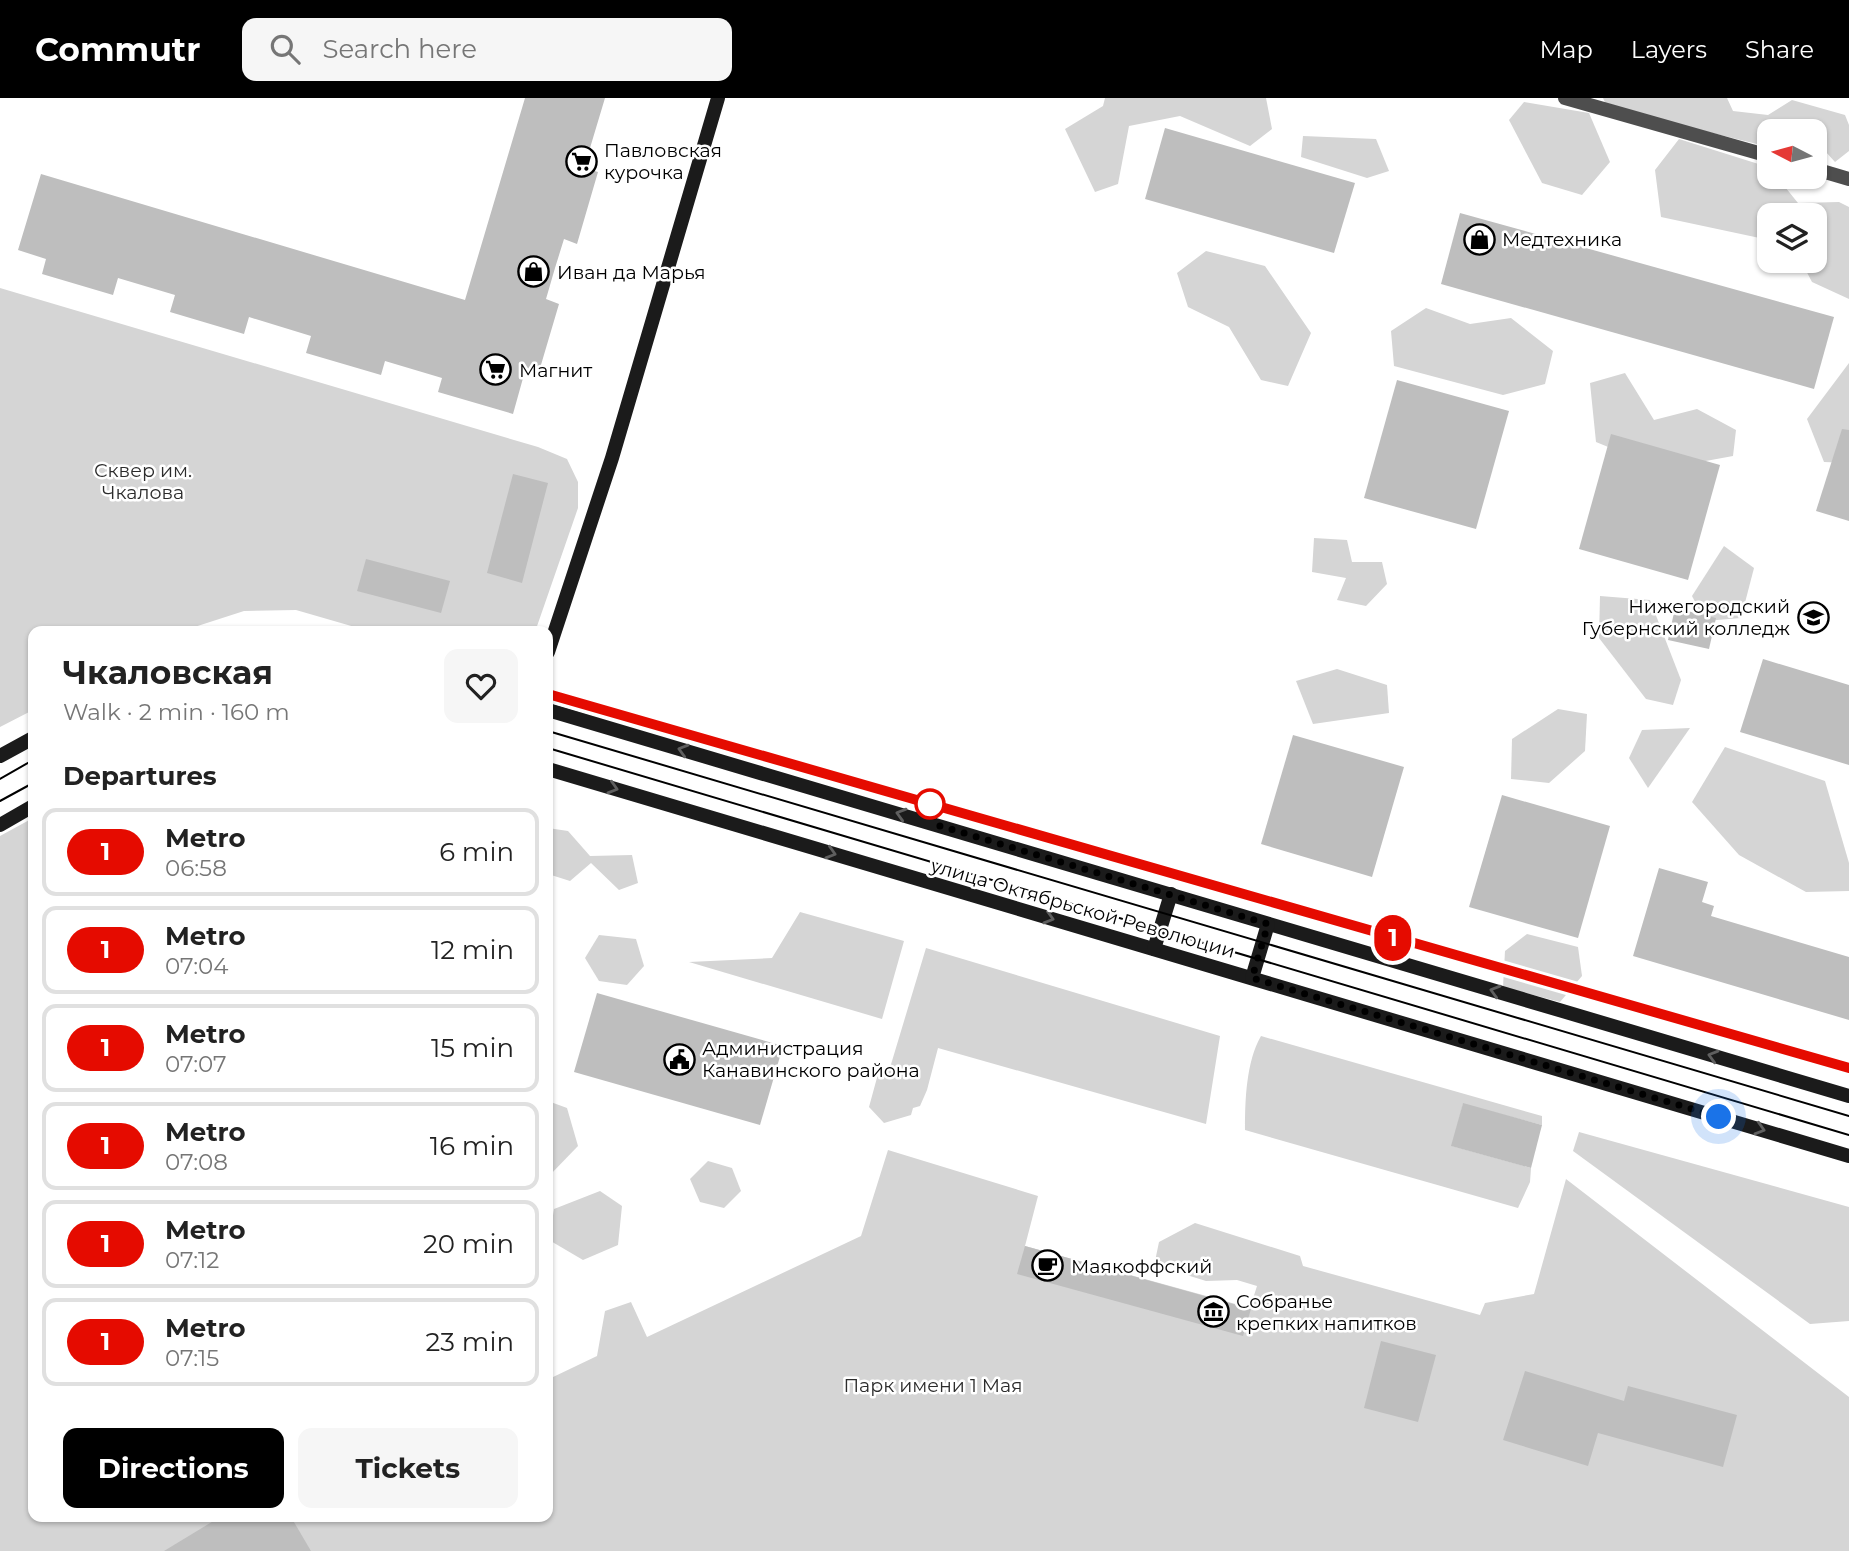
<!DOCTYPE html>
<html lang="en">
<head>
<meta charset="utf-8">
<style>
	:root { --surface:#fff; --page:#f6f6f6; --text:#222; --muted:#767676; --line:#e0e0e0; --accent:#000 }
	body { margin:0; font-family:Montserrat,sans-serif; background:var(--page); color:var(--text); height:100vh; display:flex; flex-direction:column; font-size:26px; white-space:nowrap }
	* { box-sizing:border-box; margin:0 }
	p { font-size:23px; color:var(--muted) }
	.icon { flex:none; width:38px; height:38px; fill:none; stroke:currentColor; stroke-width:2; stroke-linecap:round; stroke-linejoin:round }
	.map { position:relative; flex:1; overflow:hidden }
	.side { position:absolute; left:28px; top:528px; width:525px; height:896px; display:flex; flex-direction:column; background:var(--surface); border-radius:14px; box-shadow:0 2px 5px #0004 }
	.side>* { flex:none }
	.badge { padding:0 14px; border-radius:23px; font-size:24px; line-height:46px }
	.needle { width:46px; rotate:276deg }
	.tools { position:absolute; left:1757px; top:21px; display:grid; gap:14px }
	.tools a { display:grid; place-items:center; width:70px; height:70px; border-radius:14px; background:var(--surface); box-shadow:0 2px 5px #0004; font-size:35px }
	.you { position:absolute; width:35px; height:35px; margin:-18px; border:5px solid #fff; border-radius:50%; background:#1a73e8; box-shadow:0 0 0 10px #1a73e833 }
	.map>.badge { position:absolute; translate:-50% -50%; box-shadow:0 0 0 4px #fff }
	h2 { padding:0 35px; font-size:26px; line-height:63px }
	.round { display:grid; place-items:center; flex:none; width:74px; height:74px; border-radius:14px; background:var(--page) }
	.summary { display:flex; align-items:center; justify-content:space-between; height:119px; padding:0 35px }
	h1 { font-size:33px; font-weight:700; line-height:52px }
	.button { display:flex; gap:14px; margin-top:auto; padding:14px 35px }
	.button a { flex:1; height:80px; border-radius:14px; background:var(--accent); color:#fff; font-size:28px; font-weight:700; line-height:80px; text-align:center }
	.button a+a { background:var(--page); color:var(--text) }
	ul { padding:0; list-style:none }
	li { display:flex; align-items:center; gap:21px; height:88px; margin:0 14px 10px; padding:0 21px; border:4px solid var(--line); border-radius:14px }
	li div { flex:1 }
	li b { display:block; font-size:26px }
	li em { font-style:normal }
	li .badge { min-width:77px; font-weight:700; text-align:center }
	header { display:flex; align-items:center; gap:42px; box-sizing:border-box; height:98px; padding:0 35px; background:var(--accent); color:#fff }
	header strong { font-size:33px }
	nav { display:flex; gap:38px; margin-inline-start:auto; font-size:24px }
	.search { width:490px; height:63px; background:var(--page); display:flex; align-items:center; gap:18px; box-sizing:border-box; padding:0 24px; border-radius:14px; color:var(--muted); font-size:26px }
	.map>svg:first-child { display:block }
</style>
</head>
<body>
<header>
<strong>Commutr</strong>
<div class="search"><svg class="icon" aria-label="search" viewBox="0 0 24 24"><circle cx="10" cy="10" r="6"/><path d="M15 15l6 6"/></svg>Search here</div>
<nav><a>Map</a><a>Layers</a><a>Share</a></nav>
</header>
<div class="map">
<svg width="1849" height="1453" viewBox="0 0 1849 1453">
	<rect width="100%" height="100%" fill="#fff"/>
	<!-- green -->
	<g fill="#d5d5d5">
		<path d="M1105 0H1266L1272 31 1250 48 1180 18 1129 28 1118 86 1095 94 1065 31 1103 8Z"/>
		<path d="M1603 0H1727L1733 13 1768 17 1792 2 1845 17 1849 27V53L1835 64 1815 42V33H1769V49L1607 9Z"/>
		<path d="M1524 4 1589 15 1610 64 1582 97 1542 85 1509 22Z"/>
		<path d="M1303 38 1376 41 1389 73 1367 80 1301 59Z"/>
		<path d="M1679 41 1768 69 1769 79H1777L1798 105 1839 104 1849 109V201L1812 184 1801 163H1815V117H1769V142L1661 119 1655 72Z"/>
		<path d="M1206 153 1265 168 1311 235 1288 288 1261 282 1229 229 1188 209 1177 175Z"/>
		<path d="M0 190 538 349 567 361 578 384V410L535 534H372L296 512 244 513 179 534H33V612L0 629Z"/>
		<path d="M1426 210 1470 226 1511 220 1553 253 1545 286 1503 297 1394 268 1391 233Z"/>
		<path d="M1849 265V365L1824 364 1807 321Z"/>
		<path d="M1625 275 1654 322 1697 311 1736 332 1733 358 1662 371 1596 344 1590 285Z"/>
		<path d="M1314 440 1347 442 1352 464H1382L1387 486 1366 508 1337 502 1346 480 1312 474Z"/>
		<path d="M1724 448 1754 470 1741 520 1705 523 1692 498Z"/>
		<path d="M1600 498 1650 502 1681 582 1673 607 1646 601 1599 540Z"/>
		<path d="M1337 571 1387 587 1389 615 1313 626 1296 583Z"/>
		<path d="M1558 611 1587 616 1585 653 1549 685 1511 681 1512 641Z"/>
		<path d="M1690 630 1648 690 1629 660 1642 632Z"/>
		<path d="M1725 649 1825 683 1849 765V793L1806 794 1739 757 1692 704Z"/>
		<path d="M33 720V1419H548V1286L552 1284 551 1280 597 1258 605 1213 631 1204 647 1239 861 1138 888 1052 1038 1098 1025 1148 1250 1210 1257 1188 1237 1182 1206 1183 1190 1178 1170 1168H1154L1159 1144 1195 1125 1300 1158 1303 1168 1480 1217 1485 1205 1534 1196 1566 1081 1849 1299V1453H0V738Z"/>
		<path d="M548 730 568 733 590 758 632 757 638 785 619 792 591 765 570 783 548 776Z"/>
		<path d="M800 814 904 843 882 921 689 864 772 860Z"/>
		<path d="M1527 836 1578 849 1582 878 1560 904 1503 889 1505 853Z"/>
		<path d="M599 837 636 841 644 868 627 887 599 883 585 860Z"/>
		<path d="M926 850 1220 938 1206 1026 938 950 927 992 920 1008 913 1010 911 1017 884 1025 869 1009 878 976 889 973Z"/>
		<path d="M1261 938 1542 1018V1027L1463 1006 1452 1048 1531 1070 1530 1084 1518 1110 1245 1032C1245 1003 1246 964 1261 938Z"/>
		<path d="M548 1003 567 1010 578 1048 548 1079Z"/>
		<path d="M1579 1034 1849 1109V1223L1810 1226 1573 1053Z"/>
		<path d="M708 1063 732 1070 741 1093 724 1110 700 1104 690 1081Z"/>
		<path d="M600 1093 622 1108 618 1147 583 1162 549 1142 554 1111Z"/>
	</g>
	<!-- building -->
	<g fill="#bebebe">
		<path d="M525 0H605L584 70 598 74 577 146 564 141 555 170 546 201 559 206 538 277 525 273 513 316 438 294 442 280 385 263 381 277 306 255 311 238 249 219 244 236 170 214 175 197 118 180 113 197 42 176 46 161 18 152 41 76 465 202Z"/>
		<path d="M1165 30 1355 85 1334 155 1145 101Z"/>
		<path d="M1460 115 1834 219 1814 291 1441 186Z"/>
		<path d="M1397 282 1509 313 1476 431 1364 400Z"/>
		<path d="M1842 331 1849 332V423L1816 413Z"/>
		<path d="M1611 336 1720 367 1688 482 1579 451Z"/>
		<path d="M513 376 548 385 522 485 487 475Z"/>
		<path d="M366 461 450 483 441 515 357 493Z"/>
		<path d="M1675 510 1716 520 1709 551 1668 542Z"/>
		<path d="M1763 561 1849 587V667L1740 634Z"/>
		<path d="M1293 637 1404 669 1372 779 1261 746Z"/>
		<path d="M1502 697 1610 728 1578 840 1469 809Z"/>
		<path d="M1659 770 1708 784 1702 804 1714 808 1711 818 1849 859V922L1633 858Z"/>
		<path d="M597 895 783 948 760 1027 574 974Z"/>
		<path d="M1463 1005 1542 1027 1531 1070 1451 1048Z"/>
		<path d="M1025 1148 1251 1211 1243 1238 1017 1176Z"/>
		<path d="M1381 1243 1436 1257 1418 1324 1364 1310Z"/>
		<path d="M1525 1273 1624 1303 1628 1288 1737 1317 1723 1369 1598 1335 1588 1368 1503 1342Z"/>
		<path d="M220 1419H291L311 1453H164Z"/>
	</g>
	<g fill="none" stroke-linecap="round" stroke-linejoin="round">
		<!-- street -->
		<g stroke="#4e4e4e" stroke-width="14">
			<path d="M1565 0 1769 58"/>
			<path d="M1815 71 1849 81"/>
		</g>
		<!-- secondary -->
		<g stroke="#1b1b1b" stroke-width="14">
			<path d="M548 554 612 360 718 0"/>
			<path d="M548 612 1849 998"/>
			<path d="M0 658 33 640"/>
			<path d="M548 671 1849 1058"/>
			<path d="M0 727 33 708"/>
			<path d="M1154 851 1171 796"/>
			<path d="M1252 880 1268 826"/>
		</g>
		<!-- tram -->
		<g stroke="#000" stroke-width="2">
			<path d="M548 633 1849 1018"/>
			<path d="M548 650 1849 1037"/>
			<path d="M0 681 33 662"/>
			<path d="M0 703 33 685"/>
		</g>
	</g>
	<!-- one-way arrows -->
	<defs><path id="oneway-chevron" d="M-2-3.5L2.5 0L-2 3.5" fill="none" stroke-width="1.6" stroke-linecap="round" stroke-linejoin="round" transform="scale(1.75)"/></defs>
	<g stroke="#5f5f5f">
		<use href="#oneway-chevron" transform="translate(683 652) rotate(-164)"/>
		<use href="#oneway-chevron" transform="translate(613 690) rotate(17)"/>
		<use href="#oneway-chevron" transform="translate(901 716) rotate(-164)"/>
		<use href="#oneway-chevron" transform="translate(831 755) rotate(17)"/>
		<use href="#oneway-chevron" transform="translate(1049 820) rotate(16)"/>
		<use href="#oneway-chevron" transform="translate(1495 893) rotate(-164)"/>
		<use href="#oneway-chevron" transform="translate(1713 958) rotate(-164)"/>
		<use href="#oneway-chevron" transform="translate(1760 1031) rotate(17)"/>
	</g>
	<g fill="none" stroke-linecap="round" stroke-linejoin="round">
		<defs>
			<path id="line" d="M548 596 1849 970"/>
		</defs>
		<!-- line casing -->
		<use href="#line" stroke="#fff" stroke-width="16"/>
		<!-- line -->
		<use href="#line" stroke="#e50b00" stroke-width="10"/>
		<!-- walk -->
		<path stroke="#000" stroke-width="7" stroke-dasharray="0 12.6" d="M930 706 937 727 1268 826 1252 880 1719 1019"/>
	</g>
	<!-- icons -->
	<defs>
		<symbol id="supermarket-ring" viewBox="-11 -11 22 22"><circle r="9.5" fill="#fff" stroke="#000" stroke-width="1.5"/><path d="M-6-5.5h2.5l.6 2H6L4.5 2H-2.5L-4.4-4H-6ZM-1.5 3.2a1.3 1.3 0 1 0 .1 0ZM3 3.2a1.3 1.3 0 1 0 .1 0Z" fill="#000"/></symbol>
		<symbol id="shop-ring" viewBox="-11 -11 22 22"><circle r="9.5" fill="#fff" stroke="#000" stroke-width="1.5"/><path d="M-5-2.5h2.3a2.7 3.5 0 0 1 5.4 0H5L5.5 6h-11ZM-1.5-2.5h3a1.5 2.3 0 0 0-3 0Z" fill="#000"/></symbol>
		<symbol id="university-ring" viewBox="-11 -11 22 22"><circle r="9.5" fill="#fff" stroke="#000" stroke-width="1.5"/><path d="M0-5L7-2L0 1L-7-2ZM-4 1L0 2.5L4 1V4Q0 6-4 4Z" fill="#000"/></symbol>
		<symbol id="civic-ring" viewBox="-11 -11 22 22"><circle r="9.5" fill="#fff" stroke="#000" stroke-width="1.5"/><path d="M-.6-6.5H3V-4.5H.6V-3L4-1V1h2V6H-6V1h2V-1L-.6-3ZM-1.2 2.5V6h2.4V2.5Z" fill="#000"/></symbol>
		<symbol id="cafe-ring" viewBox="-11 -11 22 22"><circle r="9.5" fill="#fff" stroke="#000" stroke-width="1.5"/><path d="M-5.5-4.5H6V0H3Q3 3.5 0 3.5H-2.5Q-5.5 3.5-5.5 0ZM3-3.2v2h1.7v-2ZM-6 4.5H4V6H-6Z" fill="#000"/></symbol>
		<symbol id="museum-ring" viewBox="-11 -11 22 22"><circle r="9.5" fill="#fff" stroke="#000" stroke-width="1.5"/><path d="M0-6L6-3V-2H-6V-3ZM-5-1h2V3h-2ZM-1-1h2V3h-2ZM3-1h2V3H3ZM-6 4H6V6H-6Z" fill="#000"/></symbol>
	</defs>
	<g fill-rule="evenodd">
		<use href="#supermarket-ring" x="564" y="46" width="35" height="35"/>
		<use href="#shop-ring" x="1462" y="124" width="35" height="35"/>
		<use href="#shop-ring" x="516" y="156" width="35" height="35"/>
		<use href="#supermarket-ring" x="478" y="254" width="35" height="35"/>
		<use href="#university-ring" x="1796" y="502" width="35" height="35"/>
		<use href="#civic-ring" x="662" y="944" width="35" height="35"/>
		<use href="#cafe-ring" x="1030" y="1150" width="35" height="35"/>
		<use href="#museum-ring" x="1196" y="1196" width="35" height="35"/>
	</g>
	<!-- markers -->
	<circle fill="#fff" stroke="#e50b00" stroke-width="3.5" cx="930" cy="706" r="14"/>
	<g text-anchor="middle" stroke-width="5" stroke-linejoin="round" paint-order="stroke">
		<!-- poi labels -->
		<g font-size="19" fill="#000" stroke="#fff" text-anchor="start">
			<text x="604" y="59">Павловская<tspan x="604" dy="22">курочка</tspan></text>
			<text x="1502" y="148">Медтехника</text>
			<text x="557" y="181">Иван да Марья</text>
			<text x="519" y="279">Магнит</text>
			<text x="1790" y="515" text-anchor="end">Нижегородский<tspan x="1790" dy="22">Губернский колледж</tspan></text>
			<text x="702" y="957">Администрация<tspan x="702" dy="22">Канавинского района</tspan></text>
			<text x="1071" y="1175">Маякоффский</text>
			<text x="1236" y="1210">Собранье<tspan x="1236" dy="22">крепких напитков</tspan></text>
		</g>
		<!-- park labels -->
		<g font-size="19" fill="#2c2c2c" stroke="#fff">
			<text x="143" y="379">Сквер им.<tspan x="143" dy="22">Чкалова</tspan></text>
			<text x="933" y="1294">Парк имени 1 Мая</text>
		</g>
		<!-- street labels -->
		<g font-size="19" fill="#000" stroke="#fff">
			<text transform="translate(1083 810) rotate(16)" y="7">улица Октябрьской Революции</text>
		</g>
	</g>
</svg>
<div class="tools">
<a><svg class="needle" viewBox="-14 -14 28 28"><path d="M0-13l5 13h-10z" fill="#e53935"/><path d="M0 13l5-13h-10z" fill="#767676"/></svg></a>
<a><svg class="icon" aria-label="layers" viewBox="0 0 24 24"><path d="M12 4l9 5-9 5-9-5zM3 14l9 5 9-5"/></svg></a>
</div>
<div class="you" style="left:1719px;top:1019px"></div>
<b class="badge" style="left:1393px;top:840px;background:#e50b00;color:#fff">1</b>
<section class="side">
<div class="summary"><div><h1>Чкаловская</h1><p>Walk · 2 min · 160 m</p></div><a class="round"><svg class="icon" aria-label="heart" viewBox="0 0 24 24"><path d="M12 20l-8-8c-3-5 5-10 8-4 3-6 11-1 8 4z"/></svg></a></div>
<h2>Departures</h2>
<ul>
<li><span class="badge" style="background:#e50b00;color:#fff">1</span><div><b>Metro</b><p>06:58</p></div><em>6 min</em></li>
<li><span class="badge" style="background:#e50b00;color:#fff">1</span><div><b>Metro</b><p>07:04</p></div><em>12 min</em></li>
<li><span class="badge" style="background:#e50b00;color:#fff">1</span><div><b>Metro</b><p>07:07</p></div><em>15 min</em></li>
<li><span class="badge" style="background:#e50b00;color:#fff">1</span><div><b>Metro</b><p>07:08</p></div><em>16 min</em></li>
<li><span class="badge" style="background:#e50b00;color:#fff">1</span><div><b>Metro</b><p>07:12</p></div><em>20 min</em></li>
<li><span class="badge" style="background:#e50b00;color:#fff">1</span><div><b>Metro</b><p>07:15</p></div><em>23 min</em></li>
</ul>
<div class="button"><a>Directions</a><a>Tickets</a></div>
</section>
</div>
</body>
</html>
